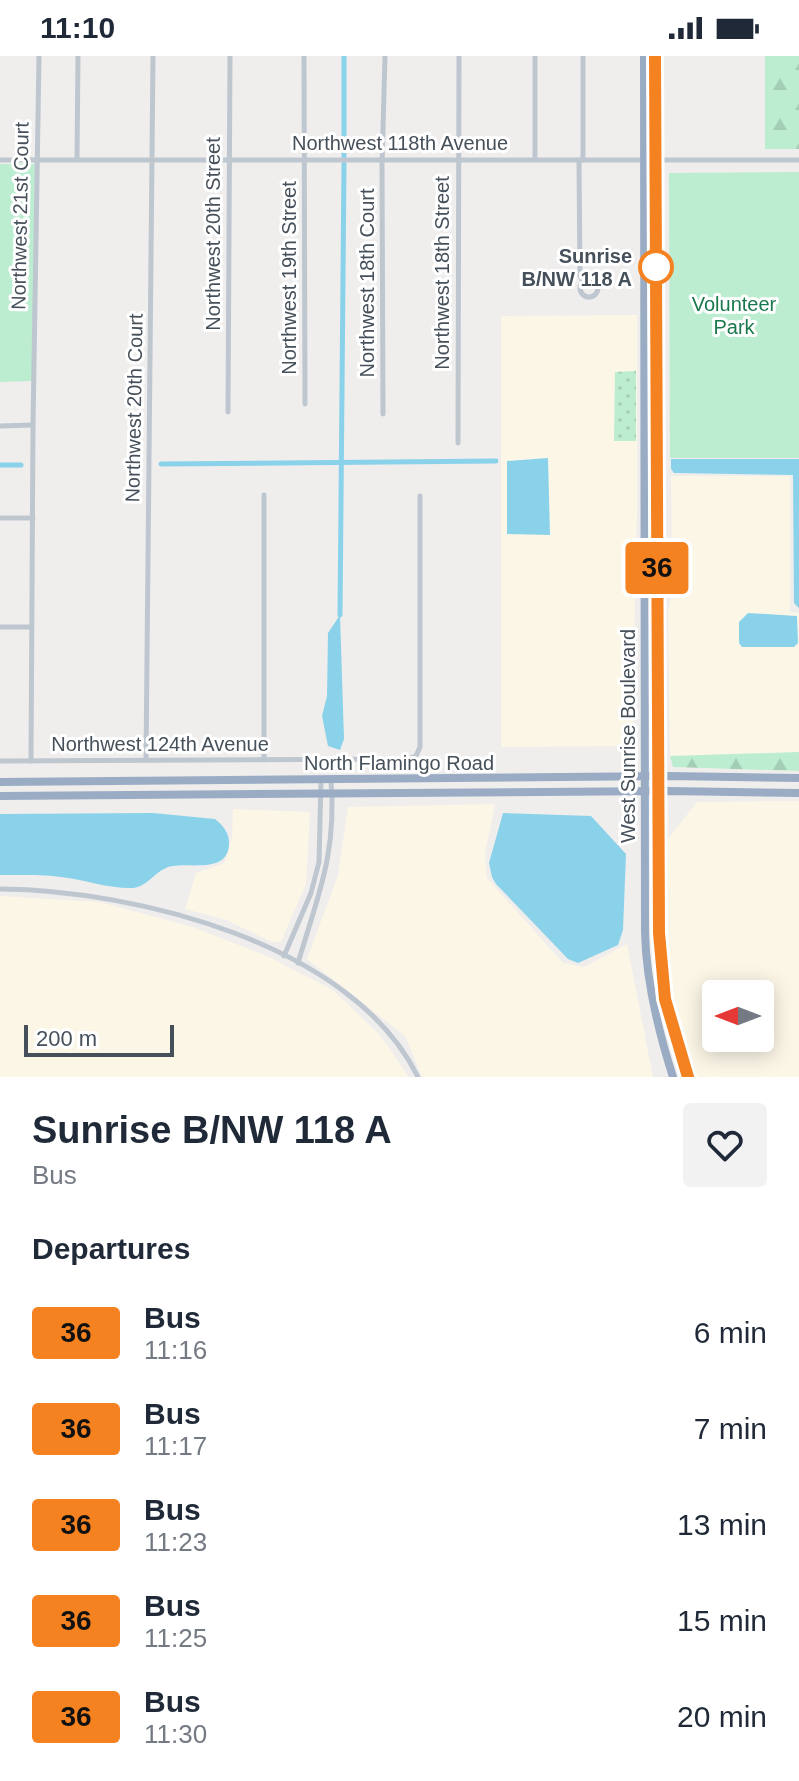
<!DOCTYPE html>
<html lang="en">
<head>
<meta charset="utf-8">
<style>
	:root { --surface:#fff; --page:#f2f2f3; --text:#1f2937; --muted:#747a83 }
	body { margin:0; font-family:Arial,sans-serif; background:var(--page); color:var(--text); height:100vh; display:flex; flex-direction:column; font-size:30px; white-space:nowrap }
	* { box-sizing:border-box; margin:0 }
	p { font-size:26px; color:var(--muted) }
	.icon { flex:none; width:44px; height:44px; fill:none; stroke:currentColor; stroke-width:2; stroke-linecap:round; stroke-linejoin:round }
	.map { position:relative; height:1021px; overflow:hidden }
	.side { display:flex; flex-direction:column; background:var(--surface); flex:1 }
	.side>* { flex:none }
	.badge { padding:0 16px; border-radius:6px; font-size:28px; line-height:52px }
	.needle { width:52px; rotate:270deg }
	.fabs { position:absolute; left:702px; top:924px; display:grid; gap:16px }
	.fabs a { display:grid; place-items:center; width:72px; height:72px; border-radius:8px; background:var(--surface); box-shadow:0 4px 20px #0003; font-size:40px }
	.scale { position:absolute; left:24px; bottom:20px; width:150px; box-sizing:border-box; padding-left:8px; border:4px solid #46505a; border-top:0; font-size:22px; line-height:28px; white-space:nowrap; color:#46505a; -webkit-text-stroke:6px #fff; paint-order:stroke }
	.map>.badge { position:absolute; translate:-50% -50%; box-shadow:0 0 0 4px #fff }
	h2 { padding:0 32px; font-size:30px; line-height:72px }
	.round { display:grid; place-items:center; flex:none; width:84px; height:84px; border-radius:8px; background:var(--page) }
	.headline { display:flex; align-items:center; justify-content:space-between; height:136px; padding:0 32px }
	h1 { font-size:38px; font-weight:800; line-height:60px }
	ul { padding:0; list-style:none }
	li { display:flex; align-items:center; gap:24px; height:96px; padding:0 32px }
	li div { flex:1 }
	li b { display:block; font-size:30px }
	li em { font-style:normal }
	li .badge { min-width:88px; font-weight:700; text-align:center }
	.status { display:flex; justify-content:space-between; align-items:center; height:56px; padding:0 40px; background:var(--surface); direction:ltr }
	.status svg { height:22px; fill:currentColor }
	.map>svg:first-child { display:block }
</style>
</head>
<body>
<div class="status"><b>11:10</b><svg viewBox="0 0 49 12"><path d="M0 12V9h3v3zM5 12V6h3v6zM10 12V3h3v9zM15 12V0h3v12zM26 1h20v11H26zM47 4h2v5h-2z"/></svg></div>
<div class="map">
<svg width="799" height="1021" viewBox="0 0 799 1021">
	<defs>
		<pattern id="grass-dots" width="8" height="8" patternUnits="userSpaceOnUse" patternTransform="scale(2)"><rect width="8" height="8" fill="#bcedd0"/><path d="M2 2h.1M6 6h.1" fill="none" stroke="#a3cdb5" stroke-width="1.8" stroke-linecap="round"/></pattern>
		<pattern id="forest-firs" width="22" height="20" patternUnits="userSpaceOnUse" patternTransform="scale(2)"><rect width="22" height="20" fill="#bcedd0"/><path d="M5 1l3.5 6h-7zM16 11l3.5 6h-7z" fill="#a3cdb5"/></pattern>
	</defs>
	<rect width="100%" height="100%" fill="#f0eded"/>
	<!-- commercial -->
	<g fill="#fbf6e6" fill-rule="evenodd">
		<path d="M637 259V457L632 690 501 691V260Z"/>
		<path d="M671 420H790V556L799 557V715L673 711 670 700 668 555 672 538Z"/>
		<path d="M799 745V1021H695L671 942 664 879V788L697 746ZM716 938H760V982H716Z"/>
		<path d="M495 748 485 798 487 822 563 907 584 911 627 888 653 1021H422L405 980 307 903 338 819 348 751Z"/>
		<path d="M233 753 310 756 306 828 281 886H272L226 864 185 853 196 817 224 807 226 803 232 780Z"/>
		<path d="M0 840 100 846 193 871 269 901 333 934 380 979 409 1021H0Z"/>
	</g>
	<!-- grass -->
	<path fill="url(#grass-dots)" d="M636 315V385H614L615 316Z"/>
	<!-- forest -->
	<g fill="url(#forest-firs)">
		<rect x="765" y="0" width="34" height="93"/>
		<path d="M799 696V715L673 711 670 700Z"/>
	</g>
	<!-- green -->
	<g fill="#bcedd0">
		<path d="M0 108H35L32 325 0 326Z"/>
		<path d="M799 116V402H670L669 117Z"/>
	</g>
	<!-- water -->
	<g fill="#8ad2e9">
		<path d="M548 402 550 479 507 478V405Z"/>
		<path d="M671 403H799V552L794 547 793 419 674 417 671 413Z"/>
		<path d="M748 557 797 560 798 587 794 591H742L739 587V566Z"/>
		<path d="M340 559 344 683 340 694 328 690 322 660 327 640 328 577Z"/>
		<path d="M153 757 215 763C223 769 230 778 229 789 227 820 184 804 166 812 152 818 146 833 129 832 109 832 88 825 68 822 46 818 23 819 0 819V758Z"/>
		<path d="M503 757 591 760 626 798 623 874 618 889 578 907 568 903 496 828 492 821 489 807Z"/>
	</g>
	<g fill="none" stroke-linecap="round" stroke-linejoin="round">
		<!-- canal -->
		<g stroke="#8ad2e9" stroke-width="5">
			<path d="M344 100V0"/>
			<path d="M161 408 496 405"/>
			<path d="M0 409H21"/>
			<path d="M340 559 344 108"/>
		</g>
		<!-- minor -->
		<g stroke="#bec7cf" stroke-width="5">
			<path d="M304 0 305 348"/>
			<path d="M583 0V104"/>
			<path d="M535 103V0"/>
			<path d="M0 104H799"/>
			<path d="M77 104 78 0"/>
			<path d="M579 104 580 220 583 225"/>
			<circle cx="589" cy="232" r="9"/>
			<path d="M228 356 230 0"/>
			<path d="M383 358 382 109 385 0"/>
			<path d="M0 370 33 369"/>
			<path d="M458 387 459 0"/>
			<path d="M264 439V704"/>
			<path d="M0 462H33"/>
			<path d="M0 571H31"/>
			<path d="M146 704 153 0"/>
			<path d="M0 705 407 703 416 700 420 691V440"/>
			<path d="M31 705 33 369 39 0"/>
			<path d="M0 833C136 834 353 888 418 1021"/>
			<path d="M284 900 311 837 319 806 321 724"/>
			<path d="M298 907C318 839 337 797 331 724"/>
		</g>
		<!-- trunk -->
		<g stroke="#9aacc4" stroke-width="8">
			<path d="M644 0 645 876C646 926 658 974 673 1021"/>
			<path d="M656 0 659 877 665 943 688 1021"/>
			<path d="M0 726 669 720 799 722"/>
			<path d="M0 740 669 735 799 737"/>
		</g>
	</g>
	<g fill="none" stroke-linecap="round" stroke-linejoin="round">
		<defs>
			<path id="line" d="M655 0 659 877 665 943 688 1021"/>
		</defs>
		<!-- line casing -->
		<use href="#line" stroke="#fff" stroke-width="18"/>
		<!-- line -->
		<use href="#line" stroke="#f58220" stroke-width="12"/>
	</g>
	<!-- markers -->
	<circle fill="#fff" stroke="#f58220" stroke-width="4" cx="656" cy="211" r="16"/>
	<g text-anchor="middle" stroke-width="6" stroke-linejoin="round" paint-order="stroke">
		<!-- street labels -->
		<g font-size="20" fill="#46505a" stroke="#fff">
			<text x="400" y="94">Northwest 118th Avenue</text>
			<text transform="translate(20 160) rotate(-89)" y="7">Northwest 21st Court</text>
			<text transform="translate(213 178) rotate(-90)" y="7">Northwest 20th Street</text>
			<text transform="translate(442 217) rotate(-90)" y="7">Northwest 18th Street</text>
			<text transform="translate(289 222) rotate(-90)" y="7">Northwest 19th Street</text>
			<text transform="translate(367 227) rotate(-90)" y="7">Northwest 18th Court</text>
			<text transform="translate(134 352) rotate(-89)" y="7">Northwest 20th Court</text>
			<text transform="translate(628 680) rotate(-90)" y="7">West Sunrise Boulevard</text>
			<text x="160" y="695">Northwest 124th Avenue</text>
			<text x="399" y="714">North Flamingo Road</text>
		</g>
		<!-- stop labels -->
		<g font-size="20" font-weight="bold" fill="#46505a" stroke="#fff" text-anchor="end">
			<text x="632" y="207">Sunrise<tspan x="632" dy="23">B/NW 118 A</tspan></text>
		</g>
		<!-- park labels -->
		<g font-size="20" fill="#19794c" stroke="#fff">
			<text x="734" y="255">Volunteer<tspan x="734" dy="23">Park</tspan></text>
		</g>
	</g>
</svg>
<div class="fabs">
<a><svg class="needle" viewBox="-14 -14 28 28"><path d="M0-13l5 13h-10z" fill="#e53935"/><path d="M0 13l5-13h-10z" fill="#747a83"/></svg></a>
</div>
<div class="scale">200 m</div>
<b class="badge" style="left:657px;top:512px;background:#f58220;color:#111">36</b>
</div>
<section class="side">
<div class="headline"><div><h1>Sunrise B/NW 118 A</h1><p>Bus</p></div><a class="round"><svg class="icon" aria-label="heart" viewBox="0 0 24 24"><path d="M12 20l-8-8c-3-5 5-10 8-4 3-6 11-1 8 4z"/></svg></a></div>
<h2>Departures</h2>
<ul>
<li><span class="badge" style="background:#f58220;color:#111">36</span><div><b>Bus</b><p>11:16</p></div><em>6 min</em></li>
<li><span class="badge" style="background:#f58220;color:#111">36</span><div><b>Bus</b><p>11:17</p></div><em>7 min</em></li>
<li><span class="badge" style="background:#f58220;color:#111">36</span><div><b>Bus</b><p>11:23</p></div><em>13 min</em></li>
<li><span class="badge" style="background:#f58220;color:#111">36</span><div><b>Bus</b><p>11:25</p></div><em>15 min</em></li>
<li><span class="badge" style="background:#f58220;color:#111">36</span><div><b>Bus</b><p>11:30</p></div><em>20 min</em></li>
</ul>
</section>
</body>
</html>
